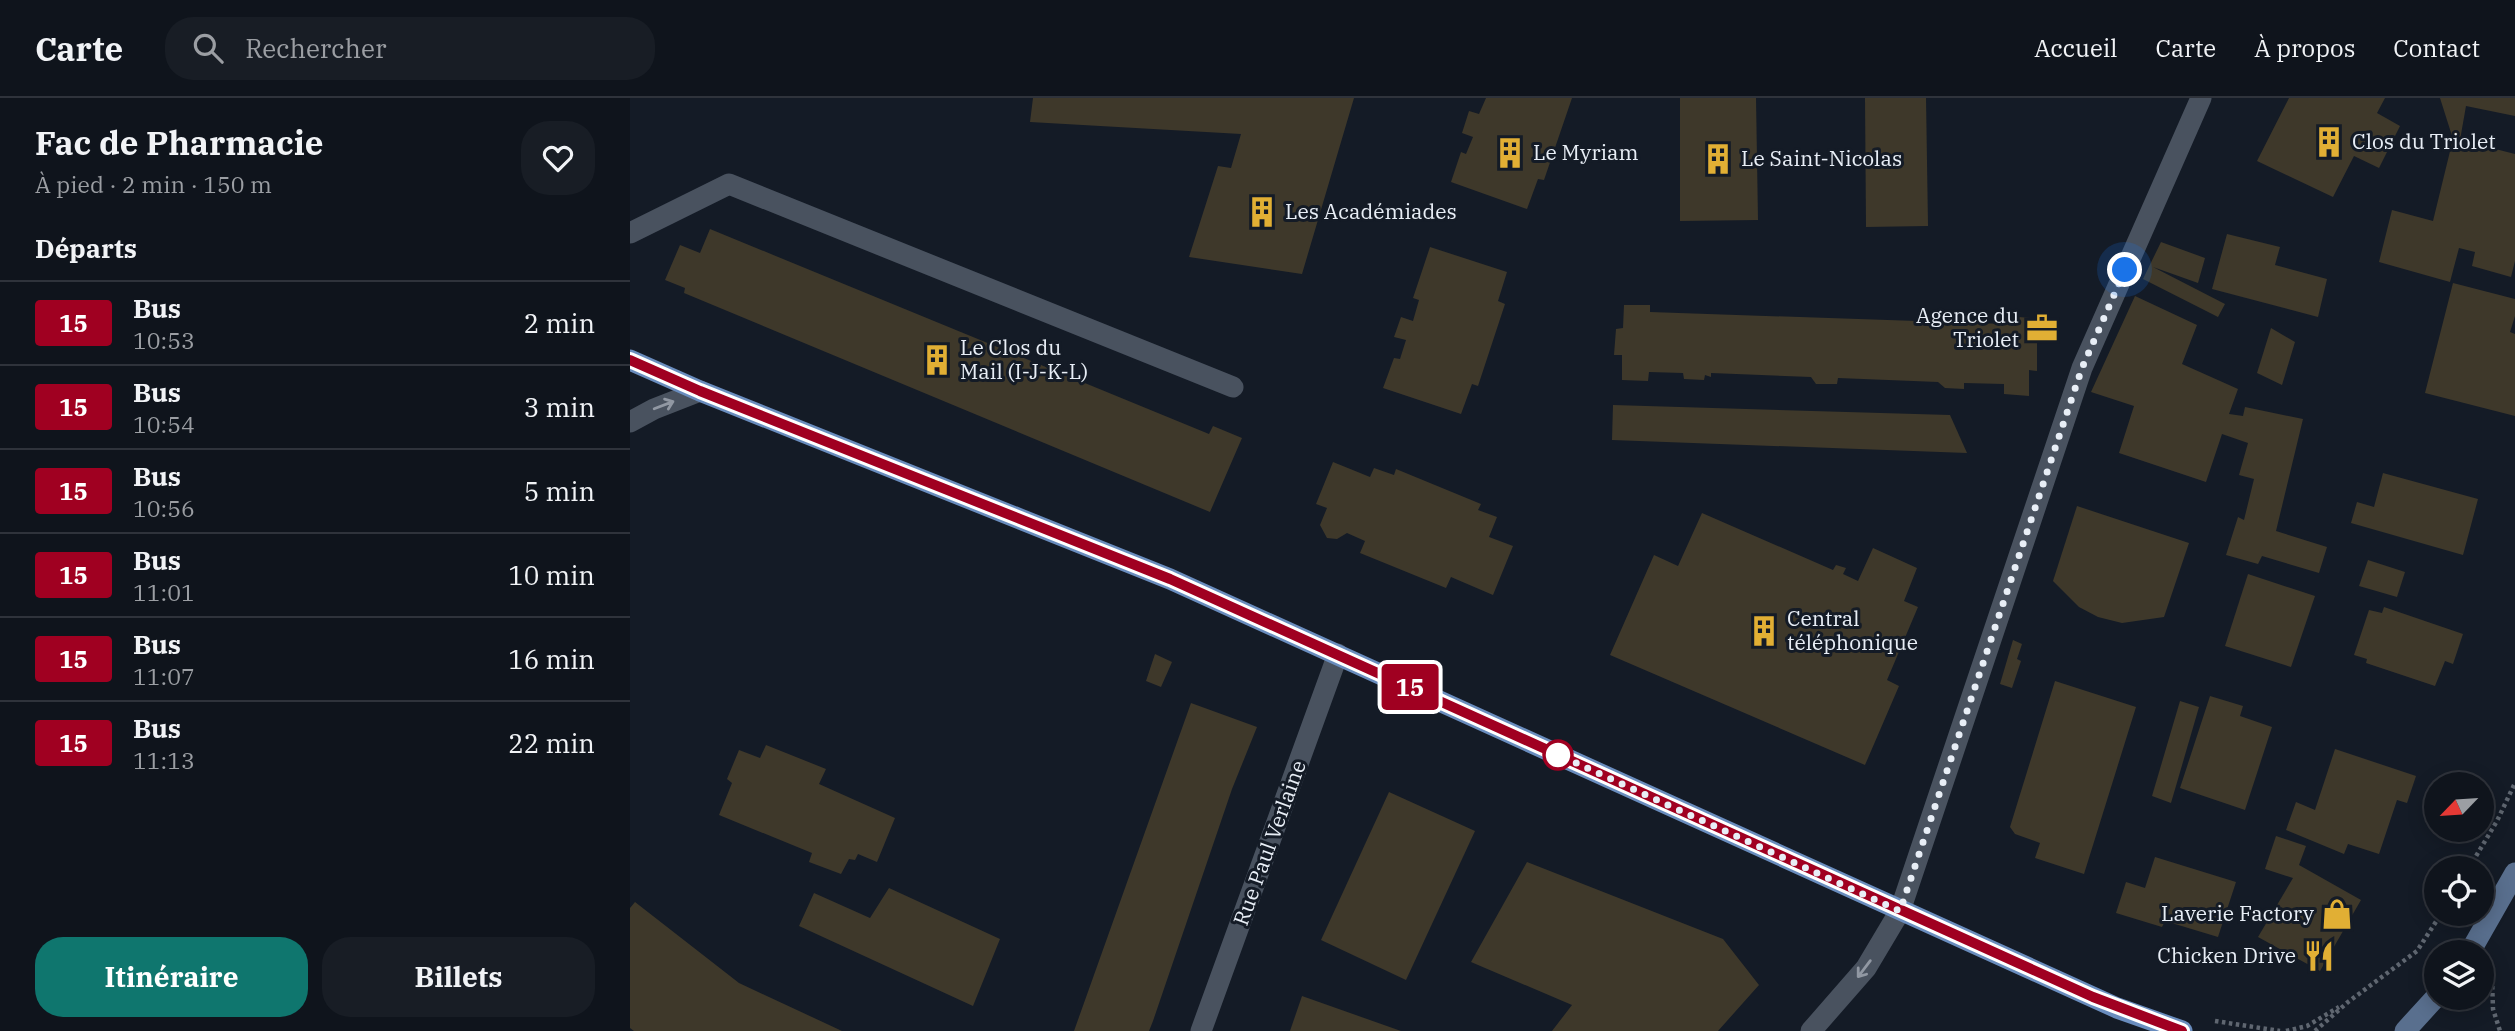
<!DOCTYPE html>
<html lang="fr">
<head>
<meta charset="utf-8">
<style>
	:root { --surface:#0f141c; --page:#181d25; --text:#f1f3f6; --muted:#9b9ea3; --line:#2f333b; --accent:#0f766e }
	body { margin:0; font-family:"IBM Plex Serif",serif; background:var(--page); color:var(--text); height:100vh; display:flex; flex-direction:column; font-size:26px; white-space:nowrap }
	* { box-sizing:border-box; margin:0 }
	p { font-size:23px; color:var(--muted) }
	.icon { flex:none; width:38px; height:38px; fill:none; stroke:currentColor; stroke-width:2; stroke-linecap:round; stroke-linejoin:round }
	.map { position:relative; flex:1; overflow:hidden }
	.drawer { display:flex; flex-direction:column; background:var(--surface); width:630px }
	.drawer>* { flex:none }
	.badge { padding:0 14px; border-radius:5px; font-size:24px; line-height:46px }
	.needle { width:46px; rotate:245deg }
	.controls { position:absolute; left:1794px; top:674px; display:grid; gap:14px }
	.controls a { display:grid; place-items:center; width:70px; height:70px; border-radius:50%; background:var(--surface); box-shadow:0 4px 18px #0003,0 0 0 2px var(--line); font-size:35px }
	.you { position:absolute; width:35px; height:35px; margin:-18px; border:5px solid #fff; border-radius:50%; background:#1a73e8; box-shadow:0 0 0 10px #1a73e833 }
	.map>.badge { position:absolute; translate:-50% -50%; box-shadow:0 0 0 4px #fff }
	h2 { padding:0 35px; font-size:26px; line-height:63px }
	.round { display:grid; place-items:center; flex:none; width:74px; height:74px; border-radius:28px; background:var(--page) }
	.headline { display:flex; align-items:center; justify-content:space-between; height:119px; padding:0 35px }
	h1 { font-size:33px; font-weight:800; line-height:52px }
	.primary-button { display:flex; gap:14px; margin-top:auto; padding:14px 35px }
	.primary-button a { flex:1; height:80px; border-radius:28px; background:var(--accent); color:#fff; font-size:28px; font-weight:800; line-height:80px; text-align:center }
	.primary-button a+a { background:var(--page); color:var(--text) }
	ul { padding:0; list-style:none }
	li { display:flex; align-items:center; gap:21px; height:84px; padding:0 35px; border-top:2px solid var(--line) }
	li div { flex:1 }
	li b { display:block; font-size:26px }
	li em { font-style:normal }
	li .badge { min-width:77px; font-weight:700; text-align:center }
	header { display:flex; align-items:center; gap:42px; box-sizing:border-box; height:98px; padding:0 35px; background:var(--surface); border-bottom:2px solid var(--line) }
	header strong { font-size:33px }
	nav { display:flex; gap:38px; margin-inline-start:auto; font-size:24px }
	.search { width:490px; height:63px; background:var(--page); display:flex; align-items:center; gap:18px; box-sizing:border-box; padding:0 24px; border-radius:28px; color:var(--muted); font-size:26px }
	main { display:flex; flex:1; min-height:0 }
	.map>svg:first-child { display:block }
</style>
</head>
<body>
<header>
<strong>Carte</strong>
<div class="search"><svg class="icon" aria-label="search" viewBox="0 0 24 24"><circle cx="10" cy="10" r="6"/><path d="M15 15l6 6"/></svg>Rechercher</div>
<nav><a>Accueil</a><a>Carte</a><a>À propos</a><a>Contact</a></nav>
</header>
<main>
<section class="drawer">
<div class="headline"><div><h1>Fac de Pharmacie</h1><p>À pied · 2 min · 150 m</p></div><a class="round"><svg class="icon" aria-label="heart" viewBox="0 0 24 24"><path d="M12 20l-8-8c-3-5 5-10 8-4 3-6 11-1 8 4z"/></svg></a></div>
<h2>Départs</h2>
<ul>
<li><span class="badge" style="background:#a00021;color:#fff">15</span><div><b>Bus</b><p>10:53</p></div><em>2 min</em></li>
<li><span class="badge" style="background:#a00021;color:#fff">15</span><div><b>Bus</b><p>10:54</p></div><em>3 min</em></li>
<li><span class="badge" style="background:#a00021;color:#fff">15</span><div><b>Bus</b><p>10:56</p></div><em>5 min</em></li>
<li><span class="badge" style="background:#a00021;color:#fff">15</span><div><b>Bus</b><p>11:01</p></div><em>10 min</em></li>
<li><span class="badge" style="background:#a00021;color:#fff">15</span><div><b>Bus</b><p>11:07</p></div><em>16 min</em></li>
<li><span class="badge" style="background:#a00021;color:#fff">15</span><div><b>Bus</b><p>11:13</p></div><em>22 min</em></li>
</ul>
<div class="primary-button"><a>Itinéraire</a><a>Billets</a></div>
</section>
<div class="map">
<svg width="1885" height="933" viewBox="0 0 1885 933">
	<rect width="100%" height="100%" fill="#141b26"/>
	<!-- building -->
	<g fill="#3e382a">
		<path d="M403 0H724L672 176 559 159 588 68 601 70 611 36 400 24Z"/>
		<path d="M856 0H942L914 82 908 81 897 111 821 84 831 54 836 56 843 39 832 35 839 13 849 16Z"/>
		<path d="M1050 0H1126L1128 122 1050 123Z"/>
		<path d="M1235 0H1296L1298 128 1236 129Z"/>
		<path d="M1659 0H1755L1747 15 1770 28 1749 70 1724 58 1703 99 1627 63Z"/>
		<path d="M1810 0H1885V18L1836 8 1830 42 1885 56V163L1881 179 1842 168 1845 154 1829 150 1820 184 1749 164 1762 112 1803 123 1823 41Z"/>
		<path d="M80 131 579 336 583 328 612 340 580 414 54 195 55 190 35 182 50 147 70 155Z"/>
		<path d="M1597 136 1650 149 1645 167 1697 181 1688 219 1582 191Z"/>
		<path d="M1531 144 1575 160 1568 185 1523 169 1595 206 1588 219 1513 181Z"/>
		<path d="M800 149 877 174 868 203 875 206 848 288 842 286 831 316 753 290 764 260 770 261 776 242 764 239 771 219 783 223 789 202 783 200Z"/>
		<path d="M1823 185 1885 201V218L1880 234 1885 236V318L1795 295Z"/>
		<path d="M1505 198 1567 227 1552 266 1608 291 1599 316 1613 318 1615 309 1673 321 1646 433 1697 449 1689 475 1632 458 1628 466 1596 457 1608 419 1614 422 1624 381 1609 377 1618 345 1592 336 1576 384 1489 355 1504 308 1461 294Z"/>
		<path d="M994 207H1020V214L1375 226 1376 218 1401 220V245H1407V273L1399 272V298L1374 296V286L1334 285V291L1315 290 1308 284 1208 280 1207 286H1186L1181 279 1081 275V279L1075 277 1074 282 1054 281 1053 275 1019 274 1018 283 992 282V257H984L986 231 993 230Z"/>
		<path d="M1641 230 1665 244 1652 287 1627 275Z"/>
		<path d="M983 307 1320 317 1337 355 982 342Z"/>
		<path d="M703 364 740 379 744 370 764 377 766 371 851 406 848 412 867 419 859 439 883 448 863 497 821 479 816 490 730 455 735 443 717 435 707 441 697 440 690 427 697 410 686 406Z"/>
		<path d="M1753 375 1848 401 1833 457 1721 425 1727 404 1744 409Z"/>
		<path d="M1447 408 1559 445 1534 519 1492 525 1468 519 1449 509 1423 483Z"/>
		<path d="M1072 415 1203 472 1206 467 1216 470 1213 476 1228 483 1243 450 1287 470 1274 503 1288 509 1257 582 1269 588 1235 667 980 557 1024 457 1048 468Z"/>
		<path d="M1738 462 1775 474 1767 499 1729 488Z"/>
		<path d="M1618 476 1685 498 1661 569 1595 548Z"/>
		<path d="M1754 509 1833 536 1823 566 1815 563 1805 588 1736 565 1737 561 1724 557 1739 512 1752 515Z"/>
		<path d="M1383 542 1392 546 1387 561 1391 563 1382 590 1370 586Z"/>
		<path d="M525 556 542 564 531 589 516 583Z"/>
		<path d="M1425 583 1506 609 1454 776 1405 760 1410 745 1385 736 1380 729Z"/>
		<path d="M1580 598 1613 608 1610 618 1642 629 1615 712 1550 690Z"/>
		<path d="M1550 603 1569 609 1541 705 1522 698Z"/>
		<path d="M561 605 627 629 602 691 523 923 519 933H444Z"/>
		<path d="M136 647 196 671 189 686 265 720 247 764 228 756 225 762 219 761 211 776 179 764 182 755 89 717 102 685 97 681 109 652 130 660Z"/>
		<path d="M1705 651 1786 678 1777 705 1767 702 1749 756 1718 746 1714 756 1656 732 1666 704 1685 712Z"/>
		<path d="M759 694 845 733 776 882 691 842Z"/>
		<path d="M1646 738 1676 748 1669 767 1731 802 1690 873 1628 839 1663 780 1635 771Z"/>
		<path d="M1525 759 1606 784 1588 839 1535 823 1532 829 1486 815 1496 784 1515 790Z"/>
		<path d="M897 764 1093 841 1129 887 1088 933H922L942 907 841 864Z"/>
		<path d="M259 790 370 841 343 908 169 828 184 795 240 820Z"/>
		<path d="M5 804 109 885 212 933H4L0 930V810Z"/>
		<path d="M672 898 771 933H660Z"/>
	</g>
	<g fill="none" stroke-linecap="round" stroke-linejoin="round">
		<!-- path -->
		<g stroke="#5f6670" stroke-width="4.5" stroke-dasharray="3.5 3.5" stroke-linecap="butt">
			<path d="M1839 770 1867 723 1885 685"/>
			<path d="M1862 881 1863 911 1870 933"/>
			<path d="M1585 923 1650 933"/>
			<path d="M1656 933 1677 928 1709 909"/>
			<path d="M1685 933 1718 904 1787 853 1811 816"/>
		</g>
		<!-- lane -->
		<path stroke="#49525f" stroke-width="21" d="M0 135 99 86 603 289"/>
		<!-- street -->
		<g stroke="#49525f" stroke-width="21">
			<path d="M0 324 24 311 70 293"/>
			<path d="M571 933 708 556"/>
			<path d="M1181 933 1236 870 1270 813 1452 270 1571 0"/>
		</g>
		<!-- secondary -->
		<g stroke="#596f8e" stroke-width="21">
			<path d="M1840 854 1885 775"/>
			<path d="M1775 933 1806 899"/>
		</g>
		<!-- primary -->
		<path stroke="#698cbd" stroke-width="21" d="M0 262 70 293 540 481 1487 910 1552 933"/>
	</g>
	<!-- one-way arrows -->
	<defs><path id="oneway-shaft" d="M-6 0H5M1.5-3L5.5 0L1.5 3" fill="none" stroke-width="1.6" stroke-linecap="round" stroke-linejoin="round" transform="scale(1.75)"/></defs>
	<g stroke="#9198a3">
		<use href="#oneway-shaft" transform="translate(34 307) rotate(-21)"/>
		<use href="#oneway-shaft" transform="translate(1234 871) rotate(127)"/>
	</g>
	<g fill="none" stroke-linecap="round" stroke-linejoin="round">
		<defs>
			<path id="line" d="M0 262 70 293 540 481 1463 899 1552 933"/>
		</defs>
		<!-- line casing -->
		<use href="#line" stroke="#fff" stroke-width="16"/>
		<!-- line -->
		<use href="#line" stroke="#a00021" stroke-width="10"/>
		<!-- walk -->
		<path stroke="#e8eef6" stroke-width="7" stroke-dasharray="0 12.6" d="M928 657 920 653 1270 813 1452 270 1495 172"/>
	</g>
	<!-- icons -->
	<defs>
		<symbol id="building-bare" viewBox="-9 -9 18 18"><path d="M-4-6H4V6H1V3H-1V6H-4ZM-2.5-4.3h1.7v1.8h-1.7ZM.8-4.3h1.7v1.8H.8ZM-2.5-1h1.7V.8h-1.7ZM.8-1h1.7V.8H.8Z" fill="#e1af34" stroke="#141b26" stroke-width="2.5" paint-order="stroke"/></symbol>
		<symbol id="office-bare" viewBox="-9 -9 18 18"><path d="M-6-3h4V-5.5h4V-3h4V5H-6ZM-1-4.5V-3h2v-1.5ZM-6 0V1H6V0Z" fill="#e1af34" stroke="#141b26" stroke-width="2.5" paint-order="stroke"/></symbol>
		<symbol id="shop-bare" viewBox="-9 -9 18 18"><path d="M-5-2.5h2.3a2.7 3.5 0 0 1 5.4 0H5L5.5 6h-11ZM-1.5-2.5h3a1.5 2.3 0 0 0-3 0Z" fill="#e1af34" stroke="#141b26" stroke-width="2.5" paint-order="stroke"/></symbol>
		<symbol id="restaurant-bare" viewBox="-9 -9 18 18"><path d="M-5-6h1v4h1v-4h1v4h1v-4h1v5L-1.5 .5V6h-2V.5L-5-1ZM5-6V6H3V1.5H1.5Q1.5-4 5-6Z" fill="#e1af34" stroke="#141b26" stroke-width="2.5" paint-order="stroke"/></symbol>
	</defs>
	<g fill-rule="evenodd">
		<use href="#building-bare" x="1677" y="22" width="44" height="44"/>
		<use href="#building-bare" x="858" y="33" width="44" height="44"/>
		<use href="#building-bare" x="1066" y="39" width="44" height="44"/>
		<use href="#building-bare" x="610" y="92" width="44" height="44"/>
		<use href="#office-bare" x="1390" y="208" width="44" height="44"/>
		<use href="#building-bare" x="285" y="240" width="44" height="44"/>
		<use href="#building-bare" x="1112" y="511" width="44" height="44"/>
		<use href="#shop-bare" x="1685" y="794" width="44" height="44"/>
		<use href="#restaurant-bare" x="1667" y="836" width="44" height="44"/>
	</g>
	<!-- markers -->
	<circle fill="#fff" stroke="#a00021" stroke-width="3.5" cx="928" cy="657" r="14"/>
	<g text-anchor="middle" stroke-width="6" stroke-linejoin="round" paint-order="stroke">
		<!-- poi labels -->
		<g font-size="21" fill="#e8eef6" stroke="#141b26" text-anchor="start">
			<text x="1722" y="51">Clos du Triolet</text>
			<text x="903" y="62">Le Myriam</text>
			<text x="1111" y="68">Le Saint-Nicolas</text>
			<text x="655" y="121">Les Académiades</text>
			<text x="1389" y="225" text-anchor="end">Agence du<tspan x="1389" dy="24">Triolet</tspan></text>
			<text x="330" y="257">Le Clos du<tspan x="330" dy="24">Mail (I-J-K-L)</tspan></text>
			<text x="1157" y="528">Central<tspan x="1157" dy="24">téléphonique</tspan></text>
			<text x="1684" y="823" text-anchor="end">Laverie Factory</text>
			<text x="1666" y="865" text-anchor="end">Chicken Drive</text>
		</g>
		<!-- street labels -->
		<g font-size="21" fill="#e8eef6" stroke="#141b26">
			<text transform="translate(640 745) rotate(-70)" y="7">Rue Paul Verlaine</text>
		</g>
	</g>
</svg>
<div class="controls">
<a><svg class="needle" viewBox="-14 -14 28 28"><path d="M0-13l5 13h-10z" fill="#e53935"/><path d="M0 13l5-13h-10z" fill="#9b9ea3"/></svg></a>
<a><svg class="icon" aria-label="locate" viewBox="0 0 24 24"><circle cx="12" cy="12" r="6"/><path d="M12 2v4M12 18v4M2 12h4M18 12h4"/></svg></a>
<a><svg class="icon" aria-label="layers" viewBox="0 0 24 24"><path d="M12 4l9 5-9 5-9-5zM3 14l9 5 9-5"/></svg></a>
</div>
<div class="you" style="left:1495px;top:172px"></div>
<b class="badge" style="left:780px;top:589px;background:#a00021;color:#fff">15</b>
</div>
</main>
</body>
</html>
